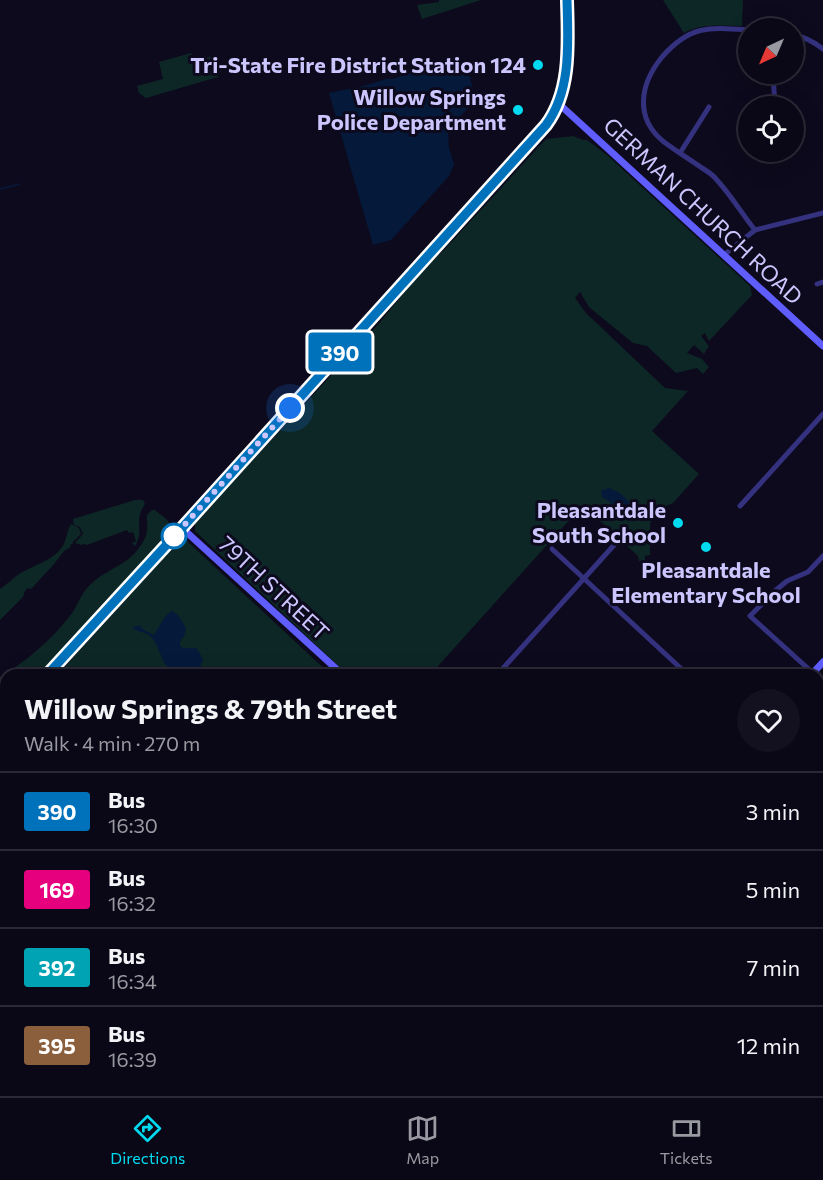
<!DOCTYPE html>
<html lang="en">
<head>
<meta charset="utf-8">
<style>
	:root { --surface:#0a0816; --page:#13111f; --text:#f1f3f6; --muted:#999aa1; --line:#2a2935; --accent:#00daf1 }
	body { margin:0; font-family:Commissioner,sans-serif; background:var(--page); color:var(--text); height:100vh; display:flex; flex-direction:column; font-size:22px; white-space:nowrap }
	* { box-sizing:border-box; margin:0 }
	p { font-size:20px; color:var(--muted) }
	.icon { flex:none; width:33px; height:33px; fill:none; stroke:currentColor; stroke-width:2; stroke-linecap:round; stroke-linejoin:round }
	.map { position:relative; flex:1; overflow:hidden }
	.drawer { position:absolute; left:0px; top:669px; width:824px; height:428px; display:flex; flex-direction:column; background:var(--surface); border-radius:18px 18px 0 0; box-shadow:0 6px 24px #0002,0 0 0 2px var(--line) }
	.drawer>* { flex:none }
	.badge { padding:0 12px; border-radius:4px; font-size:21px; line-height:39px }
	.needle { width:39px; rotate:224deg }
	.buttons { position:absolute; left:738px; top:18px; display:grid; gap:12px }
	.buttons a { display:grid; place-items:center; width:66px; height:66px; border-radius:50%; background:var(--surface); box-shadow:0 6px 24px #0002,0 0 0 2px var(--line); font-size:30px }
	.you { position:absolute; width:30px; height:30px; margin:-15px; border:4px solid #fff; border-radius:50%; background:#1a73e8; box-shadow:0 0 0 9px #1a73e833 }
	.map>.badge { position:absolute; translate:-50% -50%; box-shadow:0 0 0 3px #fff }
	.round { display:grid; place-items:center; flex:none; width:63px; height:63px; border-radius:32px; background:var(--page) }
	.overview { display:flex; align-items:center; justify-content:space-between; height:102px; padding:0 24px }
	h1 { font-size:28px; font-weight:700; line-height:45px }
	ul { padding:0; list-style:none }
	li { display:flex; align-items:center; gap:18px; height:78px; padding:0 24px; border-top:2px solid var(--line) }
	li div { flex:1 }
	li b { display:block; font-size:22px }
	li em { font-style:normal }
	li .badge { min-width:66px; font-weight:700; text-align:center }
	.tabs { display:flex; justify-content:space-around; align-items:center; height:84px; border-top:2px solid var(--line); background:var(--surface); font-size:16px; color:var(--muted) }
	.tabs a { display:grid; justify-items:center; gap:3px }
	.tabs .on { color:var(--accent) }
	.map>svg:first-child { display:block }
</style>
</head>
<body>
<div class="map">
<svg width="823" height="1096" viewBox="0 0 823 1096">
	<rect width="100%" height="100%" fill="#0d0a1d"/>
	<!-- green -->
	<g fill="#0d2726">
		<path d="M439 0H481L422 19 417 5 439 2Z"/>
		<path d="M663 0H743L742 26C722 26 702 23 684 33Z"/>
		<path d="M191 53 194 61 217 55 221 71 218 77 146 98 139 93 137 86 163 79 159 62Z"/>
		<path d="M573 136 583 140H587L607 155 750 286 752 295 709 341 705 333 701 336 709 346 704 354 694 345 687 353 702 359 709 367 703 374 697 368 676 373 647 346 633 343 589 307 580 292 575 298 586 313 665 388 688 391 652 431 699 474 673 503 664 507 650 523V555L645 556V565L639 561 638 556 583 505 430 675H348L195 531V523L381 321 425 267 443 251 546 139Z"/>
		<path d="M135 500H143L145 504C143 507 141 510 140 514 137 527 143 532 135 546L132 543 136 541 133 532 129 533 127 530 87 545 85 544 81 545 75 543 83 534 80 527 74 525 73 519Z"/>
		<path d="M152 510H155C167 520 175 522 166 538L67 649 41 675H6V712H0V677C27 661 51 640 70 616 78 606 81 593 90 585 106 569 129 565 141 545 149 534 147 528 147 515Z"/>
		<path d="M71 524 79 528 81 534 73 542V544L70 545 71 547 64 551 54 564 31 589 28 588 25 591 23 597 0 620V589C6 585 12 579 19 574 32 566 49 562 60 550 67 542 66 532 71 524Z"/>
		<path d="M180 540H186L331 675H57Z"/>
		<path d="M6 731V1090H239L245 1096H0V738Z"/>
		<path d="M818 938 823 943V1084L818 1090V1025L819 1023 818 1021V957L820 954 818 950Z"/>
		<path d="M568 1091V1090L642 1091 637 1096H568Z"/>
	</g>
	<!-- water -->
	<g fill="#05193a">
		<path d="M450 64 470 77 474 96 473 103 448 129 449 148 454 164 449 176 391 240 373 245 329 93 363 86 386 79H392L426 68H436Z"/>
		<path d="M609 488 620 493 629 502 627 507 620 514 610 502 602 497 601 491Z"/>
		<path d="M171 611C178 613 183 622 186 629L184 636 180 642V645L183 648H196L199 652 203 659 200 668C193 672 186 675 178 673 160 669 162 647 150 636 145 632 139 632 133 629L134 627 139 625 144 630 154 635 165 617Z"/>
	</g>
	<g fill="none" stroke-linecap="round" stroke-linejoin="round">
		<!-- stream -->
		<g stroke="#05193a" stroke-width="1.5">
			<path d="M0 189 20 184"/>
			<path d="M418 1096 419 1090"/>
		</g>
		<!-- street -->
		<g stroke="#34317f" stroke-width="5">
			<path d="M748 30C709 27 690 25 662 57 640 84 634 118 664 142 676 151 689 159 702 168 707 171 713 175 716 179 731 195 742 214 755 230"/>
			<path d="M794 35C805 37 814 42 823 49"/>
			<path d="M773 74 775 106"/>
			<path d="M680 153 709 107"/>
			<path d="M724 255 755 230 823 213"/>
			<path d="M817 284 823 282"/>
			<path d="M740 506 823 414"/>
			<path d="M552 549 688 675"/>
			<path d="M813 673 750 616 776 590 787 581 808 572 823 556"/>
			<path d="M497 675 615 544"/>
			<path d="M818 722 823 727"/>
			<path d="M818 877 823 870"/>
			<path d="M818 916 823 921"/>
			<path d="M326 1096 327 1095"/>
		</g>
		<!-- secondary -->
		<g stroke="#605dff" stroke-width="7">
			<path d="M558 103 823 346"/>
			<path d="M182 528 343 675"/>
			<path d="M47 675 182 528 545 125C572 90 568 42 567 0"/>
			<path d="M811 675 823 662"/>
			<path d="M0 726 6 720"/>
			<path d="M800 1090 806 1096"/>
			<path d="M429 1096 434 1090"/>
		</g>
	</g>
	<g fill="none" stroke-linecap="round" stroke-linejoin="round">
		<defs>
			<path id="line" d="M47 675 182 528 546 125C572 90 568 41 567 0"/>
		</defs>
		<!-- line casing -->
		<use href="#line" stroke="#fff" stroke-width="14"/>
		<!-- line -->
		<use href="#line" stroke="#0072bc" stroke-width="9"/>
		<!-- walk -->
		<path stroke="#ccc6ff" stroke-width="6" stroke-dasharray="0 10.8" d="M174 536 169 542 290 408"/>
	</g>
	<!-- markers -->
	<g fill="#00daf1" stroke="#0d0a1d" stroke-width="2">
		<circle cx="538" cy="65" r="6"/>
		<circle cx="518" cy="110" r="6"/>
		<circle cx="678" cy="523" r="6"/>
		<circle cx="706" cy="547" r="6"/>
	</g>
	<circle fill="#fff" stroke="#0072bc" stroke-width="3" cx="174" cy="536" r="12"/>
	<g text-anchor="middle" stroke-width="6" stroke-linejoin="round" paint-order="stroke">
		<!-- poi labels -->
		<g font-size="22" font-weight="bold" fill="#ccc6ff" stroke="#0d0a1d" text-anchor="end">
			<text x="526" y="73">Tri-State Fire District Station 124</text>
			<text x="506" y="105">Willow Springs<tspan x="506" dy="25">Police Department</tspan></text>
			<text x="666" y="518">Pleasantdale<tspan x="666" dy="25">South School</tspan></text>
			<text x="706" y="578" text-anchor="middle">Pleasantdale<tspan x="706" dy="25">Elementary School</tspan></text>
		</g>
		<!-- street labels -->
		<g font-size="22" fill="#ccc6ff" stroke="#0d0a1d">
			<text transform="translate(703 211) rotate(43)" y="8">GERMAN CHURCH ROAD</text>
			<text transform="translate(274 588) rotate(43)" y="8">79TH STREET</text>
		</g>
	</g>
</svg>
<div class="buttons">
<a><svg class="needle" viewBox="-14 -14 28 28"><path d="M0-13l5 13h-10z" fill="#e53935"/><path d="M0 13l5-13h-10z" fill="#999aa1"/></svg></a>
<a><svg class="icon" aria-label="locate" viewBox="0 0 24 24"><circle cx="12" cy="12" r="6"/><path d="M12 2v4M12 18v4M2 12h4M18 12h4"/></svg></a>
</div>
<div class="you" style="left:290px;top:408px"></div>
<b class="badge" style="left:340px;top:352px;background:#0072bc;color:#fff">390</b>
<section class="drawer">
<div class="overview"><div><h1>Willow Springs &amp; 79th Street</h1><p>Walk · 4 min · 270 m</p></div><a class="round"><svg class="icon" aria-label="heart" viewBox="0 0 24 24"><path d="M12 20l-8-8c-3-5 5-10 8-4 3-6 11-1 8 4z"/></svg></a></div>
<ul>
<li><span class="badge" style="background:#0072bc;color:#fff">390</span><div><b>Bus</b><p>16:30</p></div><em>3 min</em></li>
<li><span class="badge" style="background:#e6007e;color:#fff">169</span><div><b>Bus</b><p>16:32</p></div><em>5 min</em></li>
<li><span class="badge" style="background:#00a3b4;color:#fff">392</span><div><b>Bus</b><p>16:34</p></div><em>7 min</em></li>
<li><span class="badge" style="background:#8b5e3c;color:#fff">395</span><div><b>Bus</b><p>16:39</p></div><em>12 min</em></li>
</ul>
</section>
</div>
<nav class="tabs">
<a class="on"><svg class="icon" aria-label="directions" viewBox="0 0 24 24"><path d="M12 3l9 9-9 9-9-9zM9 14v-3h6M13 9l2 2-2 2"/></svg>Directions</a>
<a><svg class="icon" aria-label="map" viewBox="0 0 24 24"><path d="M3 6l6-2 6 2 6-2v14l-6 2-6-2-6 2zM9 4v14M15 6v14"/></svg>Map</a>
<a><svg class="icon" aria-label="tickets" viewBox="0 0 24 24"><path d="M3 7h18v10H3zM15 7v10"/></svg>Tickets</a>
</nav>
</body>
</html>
